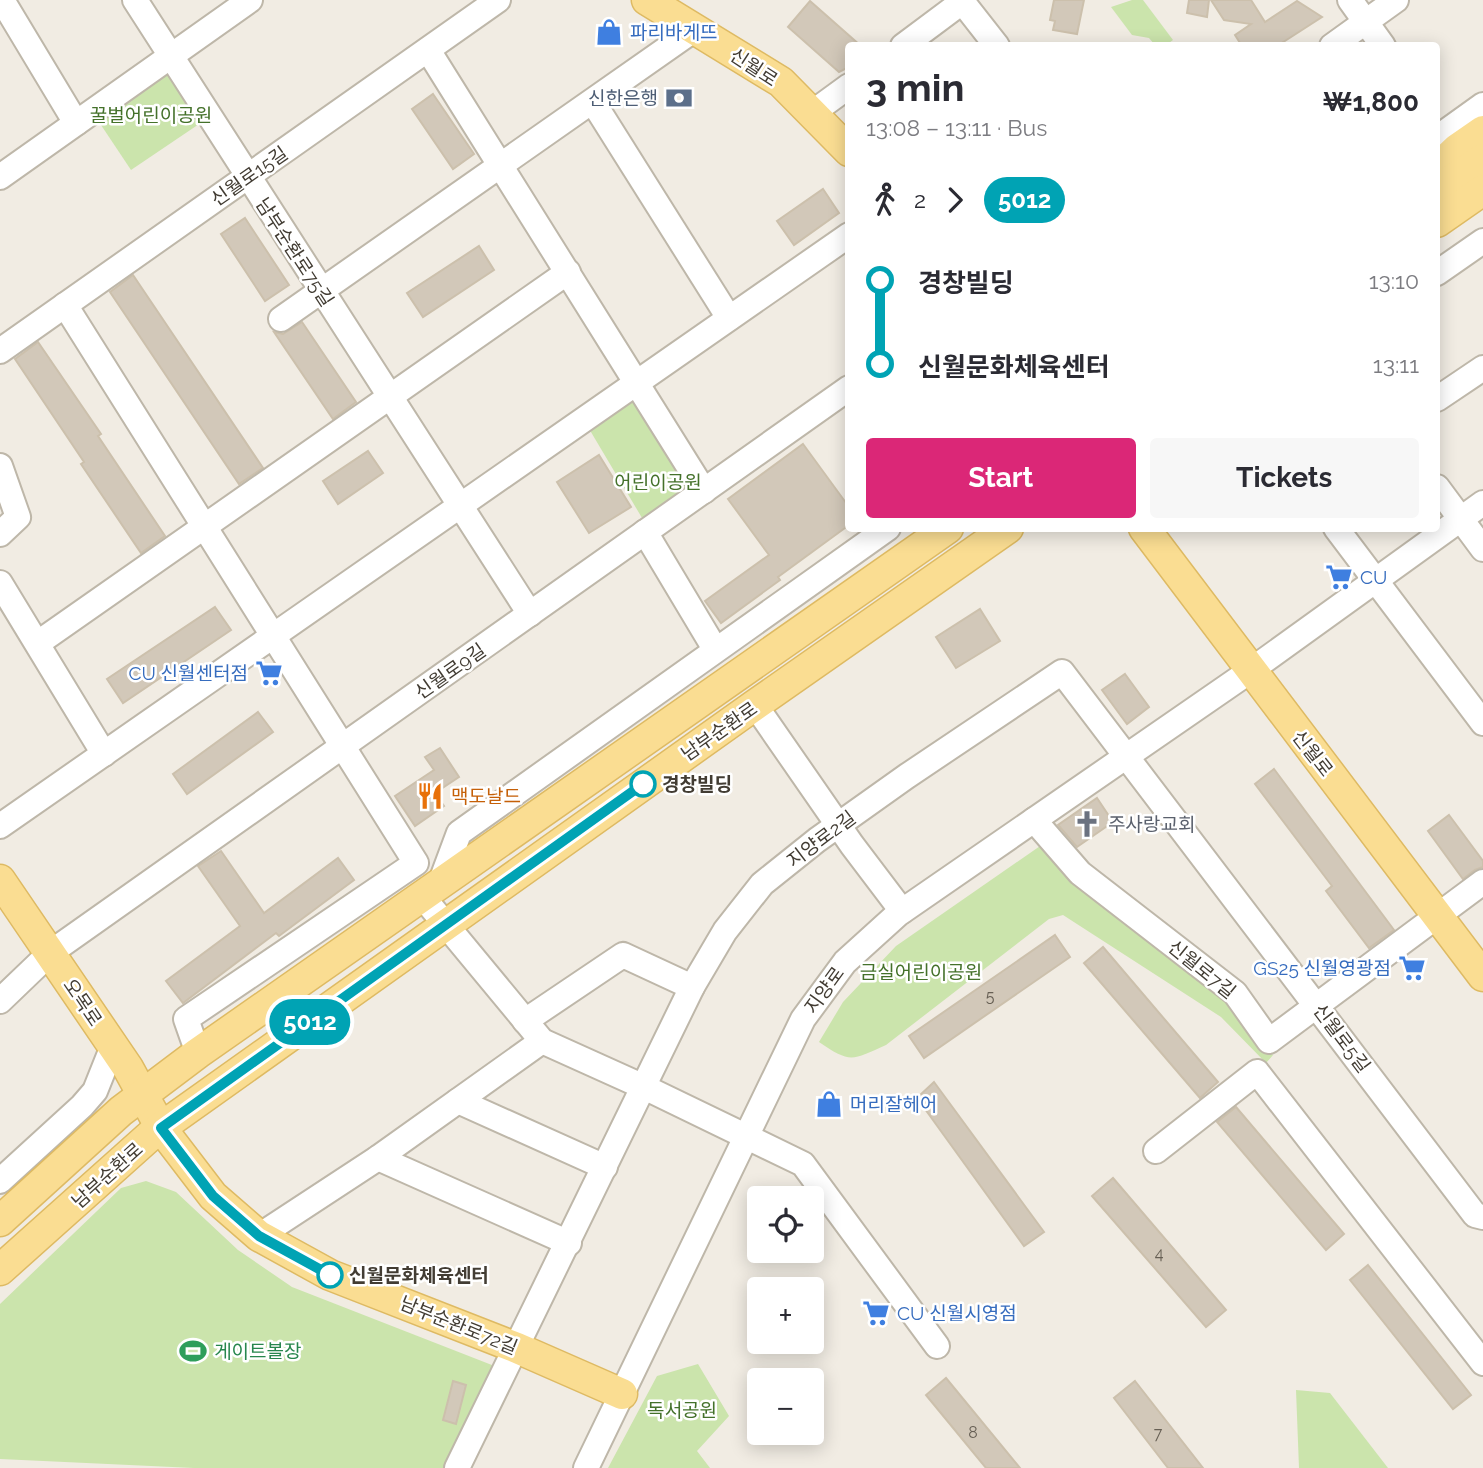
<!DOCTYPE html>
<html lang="en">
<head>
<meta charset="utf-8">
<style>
	:root { --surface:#fff; --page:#f7f7f7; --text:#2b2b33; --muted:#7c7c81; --accent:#db2777 }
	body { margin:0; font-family:Raleway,"Noto Sans KR",sans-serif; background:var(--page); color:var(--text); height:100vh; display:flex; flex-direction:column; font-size:26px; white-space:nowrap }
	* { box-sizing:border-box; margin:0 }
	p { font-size:23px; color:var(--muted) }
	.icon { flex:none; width:38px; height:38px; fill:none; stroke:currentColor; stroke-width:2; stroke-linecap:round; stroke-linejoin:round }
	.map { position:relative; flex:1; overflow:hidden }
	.details { position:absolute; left:845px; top:42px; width:595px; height:490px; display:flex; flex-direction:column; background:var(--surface); border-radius:7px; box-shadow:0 4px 18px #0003 }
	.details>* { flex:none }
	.badge { padding:0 14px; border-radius:23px; font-size:24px; line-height:46px }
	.tools { position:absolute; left:747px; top:1186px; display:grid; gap:14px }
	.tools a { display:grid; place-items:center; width:77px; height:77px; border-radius:7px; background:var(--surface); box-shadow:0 4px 18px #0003; font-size:35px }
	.map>.badge { position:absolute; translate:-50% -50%; box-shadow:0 0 0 4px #fff }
	.legs { display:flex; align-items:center; gap:10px; height:77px; padding:0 21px; font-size:23px }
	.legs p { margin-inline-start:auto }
	.head { display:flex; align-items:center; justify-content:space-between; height:119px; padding:0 21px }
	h1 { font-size:38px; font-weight:700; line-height:52px }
	.primary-button { display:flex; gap:14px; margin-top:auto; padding:14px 21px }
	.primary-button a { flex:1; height:80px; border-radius:7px; background:var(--accent); color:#fff; font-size:28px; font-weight:700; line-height:80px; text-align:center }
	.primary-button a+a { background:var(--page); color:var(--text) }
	ul { padding:0 21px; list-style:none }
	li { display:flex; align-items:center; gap:24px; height:84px; font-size:26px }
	li i { display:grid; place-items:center; width:10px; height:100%; margin:0 9px; background:currentColor }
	li i::after { content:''; width:18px; height:18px; margin:-9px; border:5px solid; border-radius:50%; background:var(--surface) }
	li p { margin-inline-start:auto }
	li:first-child i { background:linear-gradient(#0000 50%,currentColor 0) }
	li:last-child i { background:linear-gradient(currentColor 50%,#0000 0) }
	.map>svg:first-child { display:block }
</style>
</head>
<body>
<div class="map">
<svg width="1483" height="1468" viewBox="0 0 1483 1468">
	<rect width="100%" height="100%" fill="#f1ece3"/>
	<!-- green -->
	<g fill="#cbe4ac">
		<path d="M1132 0H1143L1173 40 1166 45H1155L1149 38 1132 35 1111 7Z"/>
		<path d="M170 61 208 118 131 170 93 113Z"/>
		<path d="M637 385 702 492 648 528 585 422Z"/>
		<path d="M1043 844 1052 849 1082 890 1234 1002 1273 1055 1266 1063 1221 1017 1063 915 1049 919 886 1045C852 1060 851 1064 819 1042L843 1002 896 946Z"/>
		<path d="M146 1181 176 1192 238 1250 292 1287 497 1367 443 1468H194L0 1459V1304L121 1188Z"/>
		<path d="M698 1364 729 1416 697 1451 710 1468H608L657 1376Z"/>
		<path d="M1296 1390 1330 1393 1388 1468H1299Z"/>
	</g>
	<!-- building -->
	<g fill="#d2c8b9" stroke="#ccc0ac" stroke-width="2">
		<path d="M1054 0H1084L1077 34 1053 30 1055 21 1050 20Z"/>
		<path d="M1189 0H1209L1207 17 1187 13Z"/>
		<path d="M1211 0H1251L1265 22 1297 1 1322 17 1277 46H1242L1235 35 1251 24 1224 20Z"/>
		<path d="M810 1 861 46H849V67L839 72 788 27Z"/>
		<path d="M433 94 474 154 453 169 412 109Z"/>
		<path d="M823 189 839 213 794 245 777 221Z"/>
		<path d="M245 218 289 285 265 301 221 234Z"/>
		<path d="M479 246 494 270 423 317 407 293Z"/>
		<path d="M133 275 263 468 239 484 110 292Z"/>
		<path d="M302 322 356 402 333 419 274 332 283 334Z"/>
		<path d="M38 342 101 434 98 436 165 536 141 553 81 464 84 462 15 359Z"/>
		<path d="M803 444 849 507V525L778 577 780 580 721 623 705 601 769 555 728 499Z"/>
		<path d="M368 451 383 473 338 504 323 481Z"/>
		<path d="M599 455 631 507 589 533 557 482Z"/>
		<path d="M215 607 231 630 123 703 107 679Z"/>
		<path d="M980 609 1000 641 956 668 936 637Z"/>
		<path d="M1125 674 1149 707 1127 724 1102 690Z"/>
		<path d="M258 712 273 732 187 794 173 774Z"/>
		<path d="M440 748 459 777 435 793 444 806 415 826 395 796 434 770 425 757Z"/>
		<path d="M1274 769 1394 930 1369 948 1326 891 1332 886 1255 784Z"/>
		<path d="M1097 798 1113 822 1077 847 1058 825Z"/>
		<path d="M1449 815 1483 861V867L1475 870 1463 879 1428 831Z"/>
		<path d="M221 851 264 913 338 858 354 880 279 936 276 933 183 1003 166 981 240 926 198 866Z"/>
		<path d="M1055 935 1070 957 924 1058 909 1036Z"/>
		<path d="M1103 947 1218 1082 1200 1098 1084 963Z"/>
		<path d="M934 1082 1044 1232 1024 1246 917 1098Z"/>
		<path d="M1236 1107 1344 1234 1326 1250 1217 1122Z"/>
		<path d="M1113 1178 1226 1310 1206 1327 1092 1196Z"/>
		<path d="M1368 1265 1471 1395 1453 1409 1350 1280Z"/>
		<path d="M946 1378 1020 1468H986L926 1395Z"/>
		<path d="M453 1381 466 1385 456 1424 443 1420Z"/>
		<path d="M1135 1381 1203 1468H1168L1114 1398Z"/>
	</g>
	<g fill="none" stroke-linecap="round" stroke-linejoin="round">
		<defs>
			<g id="minor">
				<path d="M2 0 76 123"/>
				<path d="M135 0 530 614"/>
				<path d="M961 0 997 46"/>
				<path d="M1350 0 1383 46"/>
				<path d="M903 46 962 2"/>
				<path d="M1332 46 1396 0"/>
				<path d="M428 50 704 491"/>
				<path d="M593 102 729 318"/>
				<path d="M812 113 849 86"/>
				<path d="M1437 138 1483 105"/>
				<path d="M0 177 250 0"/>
				<path d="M1437 273 1483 241"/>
				<path d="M65 305 416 863 186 1019 198 1053"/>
				<path d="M281 319 695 29"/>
				<path d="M0 351 498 0"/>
				<path d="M1437 399 1483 368"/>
				<path d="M0 466 18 517 0 534"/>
				<path d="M1437 487 1483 549"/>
				<path d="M1336 528 1483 723"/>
				<path d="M645 532 715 649"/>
				<path d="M0 583 104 754"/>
				<path d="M38 643 568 272"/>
				<path d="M755 705 852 845 902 911"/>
				<path d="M1034 820 1080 873 1235 993 1269 1041 1483 882"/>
				<path d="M0 826 849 235"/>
				<path d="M440 884 459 833 888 528"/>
				<path d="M422 896 542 1041 644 1087 803 1164 937 1346"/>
				<path d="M0 1001 50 953 849 388"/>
				<path d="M525 1021 623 955 692 987"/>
				<path d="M458 1101 605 1167"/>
				<path d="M1156 1151 1257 1072 1483 1363"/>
				<path d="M378 1158 569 1243"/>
				<path d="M0 1181 82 1106 95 1091 113 1046"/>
				<path d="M259 1236 378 1158 542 1041"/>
				<path d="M457 1468 692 987 725 931 762 884 817 840 907 776 1062 672 1475 1215 1483 1217"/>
				<path d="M586 1468 803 1019 845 962 898 914 1250 671 1483 503"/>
			</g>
			<g id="major">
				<path d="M647 0 781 82 849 151"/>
				<path d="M1437 168 1457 149 1483 131"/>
				<path d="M1437 190 1483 159"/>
				<path d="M1437 222 1483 190"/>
				<path d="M1144 528 1483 976"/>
				<path d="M0 880 128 1068 161 1128 213 1196 259 1236 330 1275 517 1348 622 1394"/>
				<path d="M0 1221 121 1111 198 1053 948 528"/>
				<path d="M0 1270 152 1134 755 705 1008 528"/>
			</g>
		</defs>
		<!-- minor casing -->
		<use href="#minor" stroke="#beb7a9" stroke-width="28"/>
		<!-- major casing -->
		<use href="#major" stroke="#deba63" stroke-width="33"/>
		<!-- minor -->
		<use href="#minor" stroke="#fff" stroke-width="24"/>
		<!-- major -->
		<use href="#major" stroke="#fadd92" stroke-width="30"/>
	</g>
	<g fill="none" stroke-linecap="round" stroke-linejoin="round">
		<defs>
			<path id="line-1" d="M330 1275 259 1236 213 1196 161 1128 643 784"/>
		</defs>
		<!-- line-1 casing -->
		<use href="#line-1" stroke="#fff" stroke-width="16"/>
		<!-- line-1 -->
		<use href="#line-1" stroke="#00a3b4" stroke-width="10"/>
	</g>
	<!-- icons -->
	<defs>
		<symbol id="shop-bare" viewBox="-9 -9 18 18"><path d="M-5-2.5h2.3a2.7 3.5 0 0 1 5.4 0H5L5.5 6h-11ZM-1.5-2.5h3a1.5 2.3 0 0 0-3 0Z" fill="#3f7fe0" stroke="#fff" stroke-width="2.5" paint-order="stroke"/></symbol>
		<symbol id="bank-bare" viewBox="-9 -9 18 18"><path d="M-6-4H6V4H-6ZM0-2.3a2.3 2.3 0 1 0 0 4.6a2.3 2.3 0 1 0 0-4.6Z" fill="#5c6f8a" stroke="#fff" stroke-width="2.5" paint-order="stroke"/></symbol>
		<symbol id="supermarket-bare" viewBox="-9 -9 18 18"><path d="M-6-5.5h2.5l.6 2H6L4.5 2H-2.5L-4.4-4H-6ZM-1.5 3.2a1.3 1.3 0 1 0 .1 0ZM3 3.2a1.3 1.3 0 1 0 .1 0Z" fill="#3f7fe0" stroke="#fff" stroke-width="2.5" paint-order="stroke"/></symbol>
		<symbol id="restaurant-bare" viewBox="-9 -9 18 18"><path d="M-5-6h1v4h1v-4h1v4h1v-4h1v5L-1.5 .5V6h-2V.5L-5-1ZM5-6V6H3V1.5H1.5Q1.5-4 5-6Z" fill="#e8710a" stroke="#fff" stroke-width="2.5" paint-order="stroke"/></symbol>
		<symbol id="church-bare" viewBox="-9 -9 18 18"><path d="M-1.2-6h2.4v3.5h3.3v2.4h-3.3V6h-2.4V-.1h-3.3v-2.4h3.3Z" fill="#6b7280" stroke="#fff" stroke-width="2.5" paint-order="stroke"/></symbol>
		<symbol id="stadium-bare" viewBox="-9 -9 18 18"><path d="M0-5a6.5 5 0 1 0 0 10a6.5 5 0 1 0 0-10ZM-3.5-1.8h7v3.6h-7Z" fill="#2e9e5b" stroke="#fff" stroke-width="2.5" paint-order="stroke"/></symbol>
	</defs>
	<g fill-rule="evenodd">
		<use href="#shop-bare" x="590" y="13" width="38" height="38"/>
		<use href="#bank-bare" x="660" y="79" width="38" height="38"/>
		<use href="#supermarket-bare" x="1320" y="558" width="38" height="38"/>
		<use href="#supermarket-bare" x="250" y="654" width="38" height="38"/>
		<use href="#restaurant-bare" x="411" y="777" width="38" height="38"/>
		<use href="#church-bare" x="1068" y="805" width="38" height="38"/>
		<use href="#supermarket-bare" x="1393" y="949" width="38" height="38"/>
		<use href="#shop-bare" x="810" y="1085" width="38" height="38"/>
		<use href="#supermarket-bare" x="857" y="1294" width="38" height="38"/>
		<use href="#stadium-bare" x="174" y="1332" width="38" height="38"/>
	</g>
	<!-- markers -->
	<g fill="#fff" stroke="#00a3b4" stroke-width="3.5">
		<circle cx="643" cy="784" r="12"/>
		<circle cx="330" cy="1275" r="12"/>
	</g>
	<g text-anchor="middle" stroke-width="5" stroke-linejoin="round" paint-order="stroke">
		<!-- number labels -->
		<g font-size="16" fill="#665f54">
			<text x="990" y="1002">5</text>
			<text x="1159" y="1259">4</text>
			<text x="973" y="1438">8</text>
			<text x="1158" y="1439">7</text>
		</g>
		<!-- shop labels -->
		<g font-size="19" fill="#366cbe" stroke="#fff" text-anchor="start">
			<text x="630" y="39">파리바게뜨</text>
			<text x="1360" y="584">CU</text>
			<text x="248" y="680" text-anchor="end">CU 신월센터점</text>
			<text x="1391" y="975" text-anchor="end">GS25 신월영광점</text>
			<text x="850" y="1111">머리잘헤어</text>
			<text x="897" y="1320">CU 신월시영점</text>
		</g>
		<!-- street labels -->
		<g font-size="19" fill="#423c33" stroke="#fff">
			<text transform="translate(754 67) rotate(33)" y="7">신월로</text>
			<text transform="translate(249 176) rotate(-35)" y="7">신월로15길</text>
			<text transform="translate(295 252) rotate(57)" y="7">남부순환로75길</text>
			<text transform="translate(450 671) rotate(-35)" y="7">신월로9길</text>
			<text transform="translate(719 731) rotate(-35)" y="7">남부순환로</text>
			<text transform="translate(1313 753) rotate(52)" y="7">신월로</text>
			<text transform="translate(821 839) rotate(-37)" y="7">지양로2길</text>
			<text transform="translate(1202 969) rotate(39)" y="7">신월로7길</text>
			<text transform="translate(824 990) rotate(-54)" y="7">지양로</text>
			<text transform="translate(83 1002) rotate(56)" y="7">오목로</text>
			<text transform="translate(1342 1038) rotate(53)" y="7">신월로5길</text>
			<text transform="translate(107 1175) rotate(-42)" y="7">남부순환로</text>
			<text transform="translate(459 1325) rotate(22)" y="7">남부순환로72길</text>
		</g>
		<!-- service labels -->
		<g font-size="19" fill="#4e5e75" stroke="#fff" text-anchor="end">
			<text x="658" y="105">신한은행</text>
		</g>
		<!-- park labels -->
		<g font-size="19" fill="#44712a" stroke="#fff">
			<text x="151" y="122">꿀벌어린이공원</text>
			<text x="658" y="489">어린이공원</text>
			<text x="921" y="979">금실어린이공원</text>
			<text x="682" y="1417">독서공원</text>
		</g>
		<!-- stop labels -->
		<g font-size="19" font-weight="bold" fill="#423c33" stroke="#fff" text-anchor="start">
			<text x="662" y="791">경창빌딩</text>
			<text x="349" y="1282">신월문화체육센터</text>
		</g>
		<!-- food labels -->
		<g font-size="19" fill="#c56008" stroke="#fff" text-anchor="start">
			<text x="451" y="803">맥도날드</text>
		</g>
		<!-- worship labels -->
		<g font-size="19" fill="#5b616d" stroke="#fff" text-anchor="start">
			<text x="1108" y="831">주사랑교회</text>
		</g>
		<!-- leisure labels -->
		<g font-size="19" fill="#27864d" stroke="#fff" text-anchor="start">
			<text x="214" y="1358">게이트볼장</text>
		</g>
	</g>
</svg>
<div class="tools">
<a><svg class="icon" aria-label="locate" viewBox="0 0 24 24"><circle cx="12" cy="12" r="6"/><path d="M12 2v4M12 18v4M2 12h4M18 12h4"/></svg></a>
<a>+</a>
<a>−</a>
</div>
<b class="badge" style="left:310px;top:1022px;background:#00a3b4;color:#fff">5012</b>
<section class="details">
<div class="head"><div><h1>3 min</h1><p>13:08 – 13:11 · Bus</p></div><b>₩1,800</b></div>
<div class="legs"><svg class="icon" aria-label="walk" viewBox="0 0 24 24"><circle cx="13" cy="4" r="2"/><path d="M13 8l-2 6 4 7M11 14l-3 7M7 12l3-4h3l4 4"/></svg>2<svg class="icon" aria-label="forward" viewBox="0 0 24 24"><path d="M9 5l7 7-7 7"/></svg><b class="badge" style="background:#00a3b4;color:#fff">5012</b></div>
<ul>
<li><i style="color:#00a3b4"></i><b>경창빌딩</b><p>13:10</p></li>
<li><i style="color:#00a3b4"></i><b>신월문화체육센터</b><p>13:11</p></li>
</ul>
<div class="primary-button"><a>Start</a><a>Tickets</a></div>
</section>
</div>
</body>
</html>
